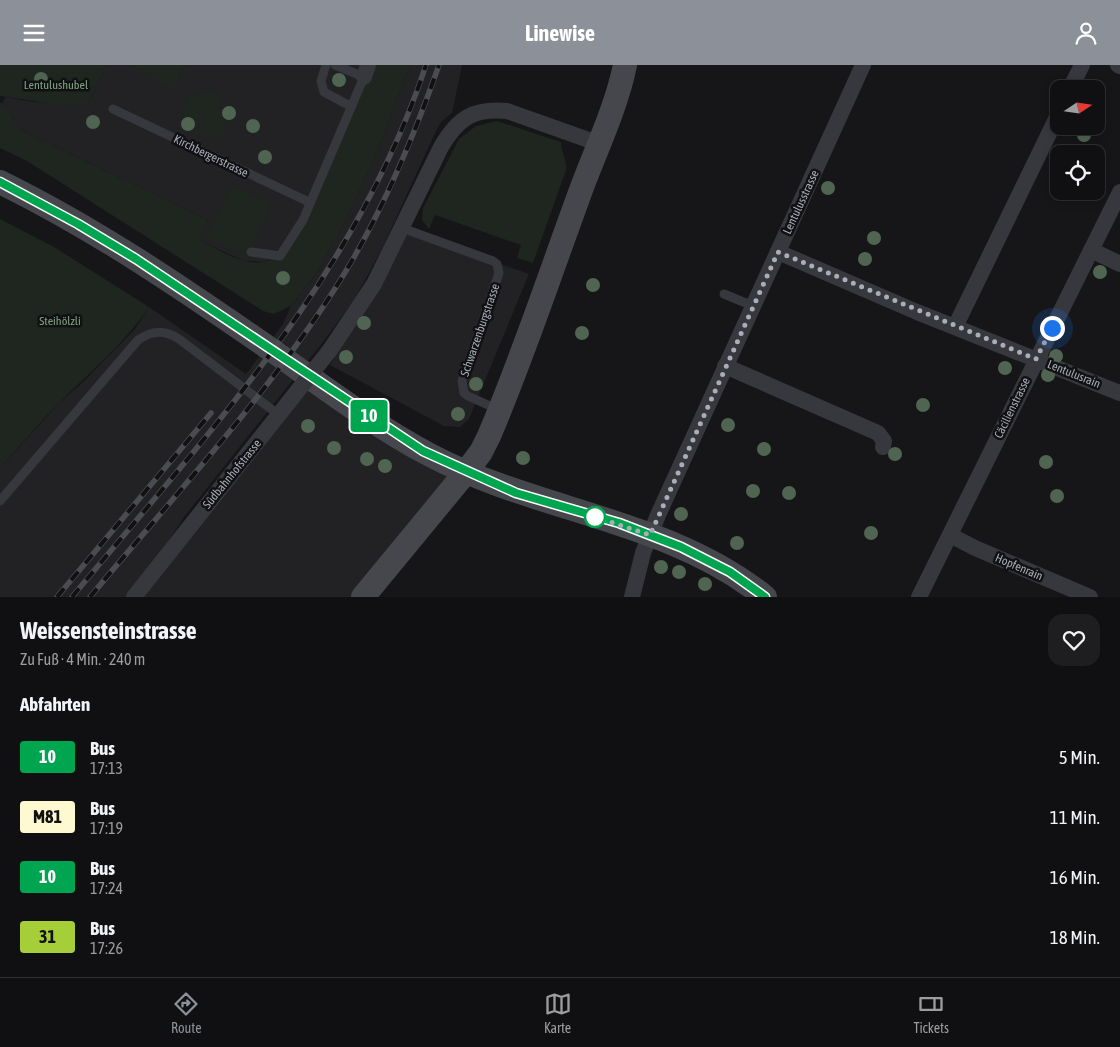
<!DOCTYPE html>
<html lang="de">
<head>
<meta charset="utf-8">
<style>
	:root { --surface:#101012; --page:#1e1e20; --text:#f1f3f6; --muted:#9c9d9f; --line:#303032; --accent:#8c9099 }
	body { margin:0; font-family:"Asap Condensed",sans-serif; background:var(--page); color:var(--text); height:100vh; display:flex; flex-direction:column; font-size:19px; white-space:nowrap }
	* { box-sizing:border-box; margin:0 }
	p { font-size:16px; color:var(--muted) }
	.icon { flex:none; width:28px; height:28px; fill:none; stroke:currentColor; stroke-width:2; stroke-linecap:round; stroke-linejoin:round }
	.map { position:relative; height:532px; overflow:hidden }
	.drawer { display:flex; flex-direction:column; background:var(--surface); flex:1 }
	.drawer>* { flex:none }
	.badge { padding:0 10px; border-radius:4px; font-size:18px; line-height:32px }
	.needle { width:32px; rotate:77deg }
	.fabs { position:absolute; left:1050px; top:15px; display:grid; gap:10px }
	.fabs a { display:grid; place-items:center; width:55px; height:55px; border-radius:10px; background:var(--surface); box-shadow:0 2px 8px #0003,0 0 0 1px var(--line); font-size:25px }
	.you { position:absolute; width:25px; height:25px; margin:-12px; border:4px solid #fff; border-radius:50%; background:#1a73e8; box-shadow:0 0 0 8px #1a73e833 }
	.map>.badge { position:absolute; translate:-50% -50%; box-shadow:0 0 0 2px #fff }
	h2 { padding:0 20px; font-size:19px; line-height:45px }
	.round { display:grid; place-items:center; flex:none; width:52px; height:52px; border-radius:15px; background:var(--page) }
	.overview { display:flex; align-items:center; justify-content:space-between; height:85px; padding:0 20px }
	h1 { font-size:24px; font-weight:700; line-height:38px }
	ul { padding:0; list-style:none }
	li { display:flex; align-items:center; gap:15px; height:60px; padding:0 20px }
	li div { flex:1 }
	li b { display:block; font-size:19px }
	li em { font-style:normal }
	li .badge { min-width:55px; font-weight:700; text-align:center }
	header { display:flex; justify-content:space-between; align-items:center; height:65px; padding:0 20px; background:var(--accent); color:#fff; font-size:22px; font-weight:700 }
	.dock { display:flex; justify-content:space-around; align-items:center; height:70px; border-top:1px solid var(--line); background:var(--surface); font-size:14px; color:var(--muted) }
	.dock a { display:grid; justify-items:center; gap:2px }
	.dock .selected { color:var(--accent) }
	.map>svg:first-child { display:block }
</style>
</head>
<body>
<header><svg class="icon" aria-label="menu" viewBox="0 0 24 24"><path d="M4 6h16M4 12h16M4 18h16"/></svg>Linewise<svg class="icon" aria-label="person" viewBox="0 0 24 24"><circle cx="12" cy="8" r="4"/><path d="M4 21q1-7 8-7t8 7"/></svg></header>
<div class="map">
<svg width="1120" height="532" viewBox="0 0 1120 532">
	<rect width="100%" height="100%" fill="#161618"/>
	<!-- built -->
	<g fill="#222225">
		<path d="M106 0H130L173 23 185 0H373L305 149 274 193 264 197 244 196 198 175 208 155 21 65 3 38 5 32 34 37 88 39Z"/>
		<path d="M410 0H462L452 48 441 57 436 66 381 186 354 235 323 277 184 452 138 525 306 315 466 407 362 532H0V403L61 336 82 318 135 264 149 242 246 309 283 259 291 241 317 207 346 155 378 85Z"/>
		<path d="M409 166 529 209 469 354 460 362 444 361 330 300Z"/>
	</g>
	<!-- green -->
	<g fill="#1e261f">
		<path d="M0 0H106L88 39 68 41 0 31Z"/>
		<path d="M130 0H185L173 24Z"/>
		<path d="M373 0H410L378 85 346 155 317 207 291 241 274 249 263 246 27 96 0 83V38H3L21 65 208 155 199 175C220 185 251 207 274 193L305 149Z"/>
		<path d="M212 25 217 26 220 44 228 63 218 72H201L199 67 201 57 198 59 186 57 184 40 191 30Z"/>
		<path d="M497 56 561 77C561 88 567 94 566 105L533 198 517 193 521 180 435 150 429 164 422 155 423 143 459 74 476 61Z"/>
		<path d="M232 120 271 139 246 192 207 173Z"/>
		<path d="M0 154 54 182 149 242C124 279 91 306 60 337 39 358 20 381 0 403Z"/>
	</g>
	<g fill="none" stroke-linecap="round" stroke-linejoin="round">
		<!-- service -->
		<g stroke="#37383d" stroke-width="9">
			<path d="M326 0 321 16 324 27 350 41"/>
			<path d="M113 44 309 137"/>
			<path d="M402 163 493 196 497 199 499 208 462 316 464 328 468 331 499 345"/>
			<path d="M251 187 280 191 303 155 364 12 335 0"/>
			<path d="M724 229 753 241"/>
			<path d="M0 436 138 275C153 265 164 265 179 274L279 350"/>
		</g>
		<!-- minor -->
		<g stroke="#37383d" stroke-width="16">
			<path d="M1118 0 1120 1"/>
			<path d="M364 12 368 0"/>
			<path d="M1070 24 1082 0"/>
			<path d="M1091 185 1120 199"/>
			<path d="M778 187 917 247 1120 328"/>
			<path d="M955 262 1059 48"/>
			<path d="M330 285 374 219 441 82C458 53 473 43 507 46L600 79"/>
			<path d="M725 301 878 368 884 376 883 382"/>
			<path d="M950 470 975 483 1090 532"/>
			<path d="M134 532 288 338"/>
			<path d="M632 532 643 488 658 450 863 0"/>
			<path d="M919 532 1120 127"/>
		</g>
		<!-- secondary -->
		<g stroke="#45474d" stroke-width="24">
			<path d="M0 117C96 164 185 225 273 286 324 322 375 361 430 390 538 447 668 454 765 532"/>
			<path d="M363 532 466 407 481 387 489 371C522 294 548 215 577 136 593 90 615 48 625 0"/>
		</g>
		<defs>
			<g id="rail">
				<path d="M57 532 211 348"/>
				<path d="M72 532C210 366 357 210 426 0"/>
				<path d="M90 532C173 432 266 332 336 222 380 153 412 77 439 0"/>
			</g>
		</defs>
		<!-- rail casing -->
		<use href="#rail" stroke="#4a4c52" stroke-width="5.5"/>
		<!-- rail -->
		<use href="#rail" stroke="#111113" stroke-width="4" stroke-dasharray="11" stroke-linecap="butt"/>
		<!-- minor-bridge -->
		<path stroke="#37383d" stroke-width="16" d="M288 338 330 285"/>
	</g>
	<!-- trees -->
	<g fill="#506452">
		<circle cx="41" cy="14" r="7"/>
		<circle cx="339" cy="15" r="7"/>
		<circle cx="229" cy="48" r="7"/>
		<circle cx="93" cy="57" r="7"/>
		<circle cx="188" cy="59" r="7"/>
		<circle cx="253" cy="61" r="7"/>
		<circle cx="1084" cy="70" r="7"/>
		<circle cx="265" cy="92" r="7"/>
		<circle cx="828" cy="123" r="7"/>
		<circle cx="874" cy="173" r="7"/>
		<circle cx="865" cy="194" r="7"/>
		<circle cx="1100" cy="207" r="7"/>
		<circle cx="283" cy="213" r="7"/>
		<circle cx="593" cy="220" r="7"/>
		<circle cx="364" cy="258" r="7"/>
		<circle cx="582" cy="268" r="7"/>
		<circle cx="1056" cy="291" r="7"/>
		<circle cx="346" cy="292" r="7"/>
		<circle cx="1005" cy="303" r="7"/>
		<circle cx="1048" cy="310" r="7"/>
		<circle cx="476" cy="319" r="7"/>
		<circle cx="923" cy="340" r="7"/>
		<circle cx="458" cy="349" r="7"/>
		<circle cx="728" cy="360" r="7"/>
		<circle cx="308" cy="361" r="7"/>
		<circle cx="334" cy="383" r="7"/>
		<circle cx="764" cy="384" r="7"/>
		<circle cx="895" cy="389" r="7"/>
		<circle cx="523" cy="393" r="7"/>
		<circle cx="367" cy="394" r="7"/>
		<circle cx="1046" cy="397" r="7"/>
		<circle cx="385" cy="401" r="7"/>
		<circle cx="753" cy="426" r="7"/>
		<circle cx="789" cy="428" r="7"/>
		<circle cx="1057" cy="431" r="7"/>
		<circle cx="681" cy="449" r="7"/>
		<circle cx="871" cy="468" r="7"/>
		<circle cx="737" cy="478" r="7"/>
		<circle cx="661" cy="502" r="7"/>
		<circle cx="679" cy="507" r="7"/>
		<circle cx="705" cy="519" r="7"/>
	</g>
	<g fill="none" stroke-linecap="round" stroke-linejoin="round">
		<defs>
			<path id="line" d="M0 117 78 159 136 194 423 386 516 428 619 458 681 482 730 507 765 532"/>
		</defs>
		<!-- line casing -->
		<use href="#line" stroke="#fff" stroke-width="11"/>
		<!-- line -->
		<use href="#line" stroke="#00a54f" stroke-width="8"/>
		<!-- walk -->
		<path stroke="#a8adb8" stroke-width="5" stroke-dasharray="0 9" d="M595 452 650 470 778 187 1036 294 1052 263"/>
	</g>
	<!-- markers -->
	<circle fill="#fff" stroke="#00a54f" stroke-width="2.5" cx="595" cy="452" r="10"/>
	<g text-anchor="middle" stroke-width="5" stroke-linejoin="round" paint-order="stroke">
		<!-- park labels -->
		<g font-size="12" fill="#7fa381" stroke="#111113">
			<text x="56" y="24">Lentulushubel</text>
			<text x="60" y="260">Steihölzli</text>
		</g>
		<!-- street labels -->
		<g font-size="12" fill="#a8adb8" stroke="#111113">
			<text transform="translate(211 91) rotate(26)" y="4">Kirchbergerstrasse</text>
			<text transform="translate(801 137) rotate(-65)" y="4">Lentulusstrasse</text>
			<text transform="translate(480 265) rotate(-71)" y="4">Schwarzenburgstrasse</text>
			<text transform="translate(1074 309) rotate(22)" y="4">Lentulusrain</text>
			<text transform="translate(1012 343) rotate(-64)" y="4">Cäcilienstrasse</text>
			<text transform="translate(232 409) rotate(-51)" y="4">Südbahnhofstrasse</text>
			<text transform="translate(1019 502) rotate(23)" y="4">Hopfenrain</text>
		</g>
	</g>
</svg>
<div class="fabs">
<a><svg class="needle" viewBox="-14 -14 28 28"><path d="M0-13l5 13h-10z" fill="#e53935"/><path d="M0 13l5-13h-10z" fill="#9c9d9f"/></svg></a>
<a><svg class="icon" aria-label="locate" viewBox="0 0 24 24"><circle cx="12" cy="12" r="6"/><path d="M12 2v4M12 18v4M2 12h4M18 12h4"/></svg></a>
</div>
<div class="you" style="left:1052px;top:263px"></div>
<b class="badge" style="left:369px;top:351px;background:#00a54f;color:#fff">10</b>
</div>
<section class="drawer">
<div class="overview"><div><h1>Weissensteinstrasse</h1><p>Zu Fuß · 4 Min. · 240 m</p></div><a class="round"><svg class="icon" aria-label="heart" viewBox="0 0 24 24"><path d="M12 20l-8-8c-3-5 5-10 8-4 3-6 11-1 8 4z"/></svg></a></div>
<h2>Abfahrten</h2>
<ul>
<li><span class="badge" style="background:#00a54f;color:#fff">10</span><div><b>Bus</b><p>17:13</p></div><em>5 Min.</em></li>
<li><span class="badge" style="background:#fff9d1;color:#111">M81</span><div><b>Bus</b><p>17:19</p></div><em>11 Min.</em></li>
<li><span class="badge" style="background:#00a551;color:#fff">10</span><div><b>Bus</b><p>17:24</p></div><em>16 Min.</em></li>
<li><span class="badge" style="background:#a6ce39;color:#111">31</span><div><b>Bus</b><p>17:26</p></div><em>18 Min.</em></li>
</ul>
</section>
<nav class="dock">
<a class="selected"><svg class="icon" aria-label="directions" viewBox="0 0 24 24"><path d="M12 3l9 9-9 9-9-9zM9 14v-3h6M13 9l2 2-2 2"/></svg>Route</a>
<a><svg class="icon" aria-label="map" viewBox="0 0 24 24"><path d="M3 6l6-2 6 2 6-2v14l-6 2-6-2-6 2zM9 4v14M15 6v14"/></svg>Karte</a>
<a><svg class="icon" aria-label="tickets" viewBox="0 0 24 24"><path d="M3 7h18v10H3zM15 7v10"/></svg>Tickets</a>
</nav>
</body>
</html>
